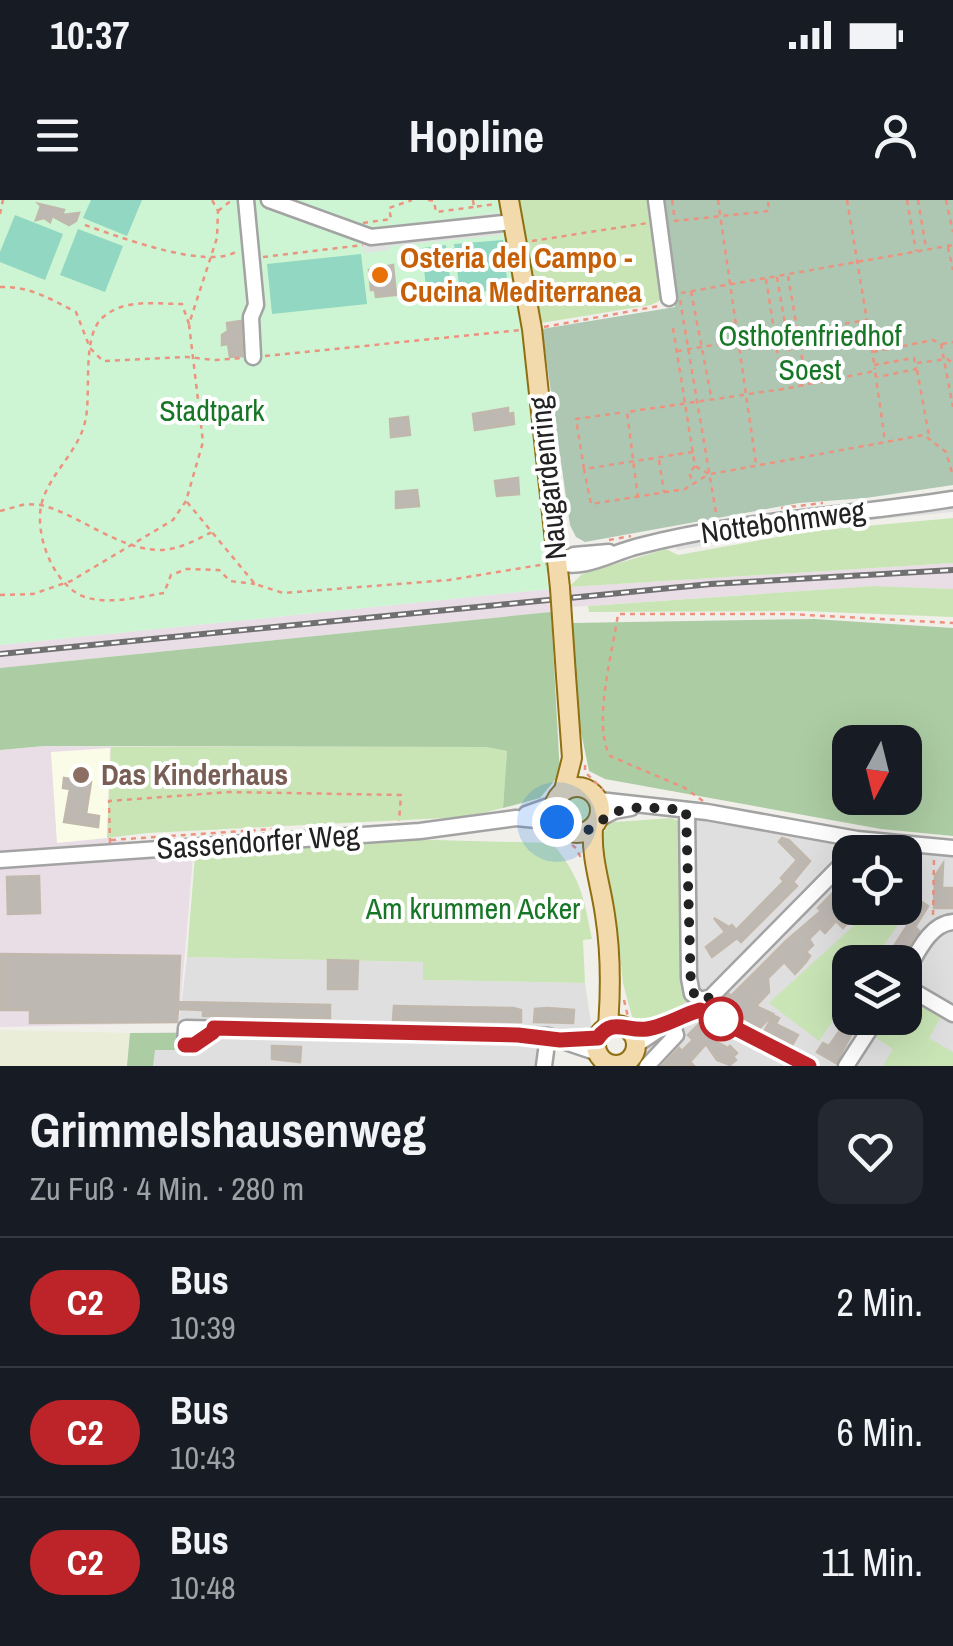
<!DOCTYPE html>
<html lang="de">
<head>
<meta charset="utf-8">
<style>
	:root { --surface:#171b24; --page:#242831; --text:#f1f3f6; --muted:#9ea1a6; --line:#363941 }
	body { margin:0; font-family:"Archivo Narrow",sans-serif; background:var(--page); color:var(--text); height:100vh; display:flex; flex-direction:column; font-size:38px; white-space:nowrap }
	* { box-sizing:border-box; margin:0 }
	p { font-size:32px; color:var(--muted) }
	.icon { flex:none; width:55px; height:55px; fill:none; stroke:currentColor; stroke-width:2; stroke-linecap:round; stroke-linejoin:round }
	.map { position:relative; height:866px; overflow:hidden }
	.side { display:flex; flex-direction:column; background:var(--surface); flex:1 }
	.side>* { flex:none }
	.badge { padding:0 20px; border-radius:32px; font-size:35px; line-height:65px }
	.needle { width:65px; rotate:187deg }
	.tools { position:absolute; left:832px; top:525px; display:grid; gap:20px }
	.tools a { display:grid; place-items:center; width:90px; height:90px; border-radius:20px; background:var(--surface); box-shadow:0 10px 40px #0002; font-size:50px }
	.you { position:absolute; width:50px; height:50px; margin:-25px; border:8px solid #fff; border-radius:50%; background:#1a73e8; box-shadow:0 0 0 15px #1a73e833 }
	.map>.badge { position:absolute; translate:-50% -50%; box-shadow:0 0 0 5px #fff }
	.round { display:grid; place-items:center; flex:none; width:105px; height:105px; border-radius:20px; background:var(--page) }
	.headline { display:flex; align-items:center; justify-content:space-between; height:170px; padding:0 30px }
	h1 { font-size:48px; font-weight:700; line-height:75px }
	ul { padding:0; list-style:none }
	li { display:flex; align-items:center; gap:30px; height:130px; padding:0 30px; border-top:2px solid var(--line) }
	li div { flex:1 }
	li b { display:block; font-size:38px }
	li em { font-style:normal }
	li .badge { min-width:110px; font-weight:700; text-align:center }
	.status { display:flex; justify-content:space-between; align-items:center; height:70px; padding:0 50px; background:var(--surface); direction:ltr }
	.status svg { height:28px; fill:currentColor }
	header { display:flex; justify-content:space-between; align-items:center; height:130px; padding:0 30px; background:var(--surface); font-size:45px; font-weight:700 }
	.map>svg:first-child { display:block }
</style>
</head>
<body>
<div class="status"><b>10:37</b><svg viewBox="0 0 49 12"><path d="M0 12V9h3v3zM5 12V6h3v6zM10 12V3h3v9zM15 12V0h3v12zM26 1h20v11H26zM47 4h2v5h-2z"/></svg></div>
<header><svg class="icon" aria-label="menu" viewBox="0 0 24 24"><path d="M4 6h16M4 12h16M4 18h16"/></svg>Hopline<svg class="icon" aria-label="person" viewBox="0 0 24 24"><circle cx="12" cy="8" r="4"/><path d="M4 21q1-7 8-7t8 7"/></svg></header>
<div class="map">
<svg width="953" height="866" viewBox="0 0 953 866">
	<rect width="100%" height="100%" fill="#f1efea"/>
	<!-- residential -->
	<g fill="#e0dfdf" fill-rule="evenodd">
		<path d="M696 619 898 651 953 654V866H635L645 851 654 843 646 822 679 810 684 807 686 799 698 792 693 780 691 626ZM850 652H905V708H850ZM850 762H905V818H850Z"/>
		<path d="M187 757 424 762V780L585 783 592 829H537V866H127L130 833 178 832Z"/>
	</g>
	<!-- industrial -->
	<g fill="#e9dde6">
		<path d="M953 363V389L874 386 571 407 569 387Z"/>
		<path d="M550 389 551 412 0 468V445Z"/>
		<path d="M44 546 111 547 107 638 193 656 179 823 0 827V550Z"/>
	</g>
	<!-- education -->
	<path fill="#fbfce7" d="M110 548 107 638 57 643 51 552Z"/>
	<!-- farmland -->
	<path fill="#eaedd8" d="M0 830 130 833 126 866H0Z"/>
	<!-- grass -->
	<g fill="#c9e5b6">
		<path d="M519 0H652L663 93 661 100 651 105 541 123Z"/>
		<path d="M953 318V363L569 387 582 374 666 349 678 355 811 331Z"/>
		<path d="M874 386 953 389V417L803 411 589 412 588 406Z"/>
		<path d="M111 547H486L507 551 503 608 465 617 147 633 107 638Z"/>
		<circle cx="577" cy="609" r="19"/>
		<path d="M672 618 678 621 680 630 686 802C675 814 649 824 634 824L623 783 615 708 601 638 608 625 615 622Z"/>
		<path d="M396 639 552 643C581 678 583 695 592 739L583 740 585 783 423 780V762L187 757 195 655Z"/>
		<path d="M873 708H888L902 719 872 762H850V795L819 841 769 803Z"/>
		<path d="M920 805 941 817 929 838 953 852V866H883L893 849 876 838 887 819 906 830Z"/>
	</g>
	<!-- forest -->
	<g fill="#accca3" fill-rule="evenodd">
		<path d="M551 412 560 574 540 598 503 608 507 551 486 547 44 546 0 550V468Z"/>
		<path d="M814 419 953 428V636L881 629 605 579 589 571 580 527 572 423ZM905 542V598H850V542Z"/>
		<path d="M130 833H178L177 850H155L153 866H127Z"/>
	</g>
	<!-- cemetery -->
	<path fill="#adc7b3" d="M661 0H953V285L866 298 799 303 585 342 576 337 570 325 542 129 675 107Z"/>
	<!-- park -->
	<path fill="#cdf5d3" d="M0 0H499L522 131 550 356 546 376 550 389 0 445Z"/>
	<!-- pitch -->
	<g fill="#91d7c1">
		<path d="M91 0H142L127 36 83 18Z"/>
		<path d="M15 15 63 34 45 80 0 62V52Z"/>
		<path d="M78 29 123 46 105 92 60 75Z"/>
		<path d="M503 40 508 89 460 94 454 44Z"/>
		<path d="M446 45 452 95 427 98 422 48Z"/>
		<path d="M361 54 367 104 272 114 267 64Z"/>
	</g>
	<!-- parking -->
	<g fill="#e2e2e2">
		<path d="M498 13 502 35 390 46 389 50 365 53 363 41 451 32 450 19Z"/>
		<path d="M953 305V312L840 323 677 350 675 344 731 333Z"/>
	</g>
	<!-- building -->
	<g fill="#beb8b3" stroke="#c1b8ad" stroke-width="2.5">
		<path d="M39 4 64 10 62 15 79 13 76 21 69 25 52 16 50 22 44 18 36 20 41 6Z"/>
		<path d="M393 65 396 95 376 97 375 90H371L369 70Z"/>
		<path d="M241 121 242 156 230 157 228 144 222 145V135L228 131 227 123Z"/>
		<path d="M508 208V214L513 213 514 224 475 230 473 214Z"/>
		<path d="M408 217 410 235 391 237 390 219Z"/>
		<path d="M518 278 519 294 497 296 495 281Z"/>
		<path d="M417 290 419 306 396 308V292Z"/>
		<path d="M64 578 91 582 86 614 99 616 98 627 64 622 70 589 63 588Z"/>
		<path d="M782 638 789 640 810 661 793 682 797 686 741 742 737 738 712 757 706 747 725 732 714 718 729 727 732 725 736 730 784 681 781 678 797 660 779 642Z"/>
		<path d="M943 664 942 688H953V708H934L935 676Z"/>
		<path d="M850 675V708L856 714 843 728 836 721 825 733 820 728 809 739 813 745 806 752 810 756 806 762 795 774 784 762 768 778 769 792 756 806 773 814 760 828 732 811 730 813 720 803 729 794 731 796 786 741 821 711 818 708Z"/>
		<path d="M39 676 40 713 8 714 7 677Z"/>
		<path d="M919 700 928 706 915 727 919 731 901 759 890 752 918 709 915 707Z"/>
		<path d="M0 754 180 756 178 802 330 805V818L203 816V810L178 809 177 822 30 823V810H0Z"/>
		<path d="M328 760 358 761 357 789H328Z"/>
		<path d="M394 806 513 808 521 810V822L393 820Z"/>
		<path d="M547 808 574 810 573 823 534 822 535 809Z"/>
		<path d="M773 815 779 818 776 824 798 835 792 845 765 830Z"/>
		<path d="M848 819 857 824 836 863 817 852 823 843 829 846Z"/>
		<path d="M699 824 717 842 728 848 730 846 737 853 733 857 736 860 730 865 717 860 706 844 690 862 694 866H662L679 848 682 851 693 840 688 835Z"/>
		<path d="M272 846 301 847 300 862 272 859Z"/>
	</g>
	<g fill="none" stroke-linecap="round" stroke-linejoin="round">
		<defs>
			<g id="minor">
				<path d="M246 0 256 105 251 117 253 157"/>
				<path d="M269 0 371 37 513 22"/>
				<path d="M656 0 669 98"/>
				<path d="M558 363C587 370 610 353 639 346 742 319 848 316 953 299"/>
				<path d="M558 363 574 355 609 352"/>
				<path d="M599 600 707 612 857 639 953 648"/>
				<path d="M687 610 689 778 692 794 701 800 711 797 850 656"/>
				<path d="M526 614 554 604"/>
				<path d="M599 619 614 611 631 608"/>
				<path d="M0 660 420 631 516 618 557 622"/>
				<path d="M905 774C917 754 929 724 953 722"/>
				<path d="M905 786 953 814"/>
				<path d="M213 828V832L194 845H185L186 828 548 836 598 853"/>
				<path d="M630 831 665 825 700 810 809 866"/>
				<path d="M566 839 597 838"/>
				<path d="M636 845 660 829"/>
				<path d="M544 866 548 836"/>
				<path d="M647 866 676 835 672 822"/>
				<path d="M846 866 877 818"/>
			</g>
			<g id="major">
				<path d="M509 0 532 129 560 388"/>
				<circle cx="577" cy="610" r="23"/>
				<path d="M564 590 572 558 566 476"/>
				<path d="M593 628C591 659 601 685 605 715 611 753 611 788 608 826"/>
				<circle cx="616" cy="845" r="20"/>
			</g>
		</defs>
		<!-- minor casing -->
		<use href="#minor" stroke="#a3a3a3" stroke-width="19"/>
		<!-- major casing -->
		<use href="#major" stroke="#8f6f11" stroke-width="22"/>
		<!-- path -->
		<g stroke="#ec9380" stroke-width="2.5" stroke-dasharray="5 5" stroke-linecap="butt">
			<path d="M428 0 434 1 436 12 474 7"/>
			<path d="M473 0 474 7 495 4"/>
			<path d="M672 0 675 21 769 11 768 0"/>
			<path d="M718 0 756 264"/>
			<path d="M847 0 875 169"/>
			<path d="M907 0 916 51"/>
			<path d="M918 0 926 48"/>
			<path d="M946 0 953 32"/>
			<path d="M218 11 232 0"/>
			<path d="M0 14 3 0"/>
			<path d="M363 23 391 19 389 8 412 0"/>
			<path d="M85 25C117 36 208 71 237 51"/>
			<path d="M532 41 648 23"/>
			<path d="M948 47 953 70"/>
			<path d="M263 57 363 45"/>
			<path d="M788 76 806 181"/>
			<path d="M777 77 795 183"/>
			<path d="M766 79 783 189"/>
			<path d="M0 87C30 86 50 99 76 112L90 148 103 161 187 157 215 160 242 158"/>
			<path d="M691 91 711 196"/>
			<path d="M681 93 953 45"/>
			<path d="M680 100 717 319"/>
			<path d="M189 124 182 104C155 104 124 98 102 118 81 138 92 194 85 222 78 252 51 272 42 302 33 333 54 389 88 398 112 404 140 397 164 393L171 375 187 369 219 370 230 381 255 384"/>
			<path d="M544 127 659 106"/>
			<path d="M673 128 695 266 689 273 693 282"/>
			<path d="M942 144 953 142"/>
			<path d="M677 151 867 120"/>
			<path d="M873 152 933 140 941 144 953 207"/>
			<path d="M265 156 521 130"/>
			<path d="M917 163 947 159 953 163"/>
			<path d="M874 165 914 158 916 169 878 177"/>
			<path d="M917 170 929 236"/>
			<path d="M693 252 584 269 591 304 685 289 709 274 695 266"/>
			<path d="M659 260 664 292"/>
			<path d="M584 269 576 219 625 212"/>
			<path d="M711 274 924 235 946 252 953 276"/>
			<path d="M638 298 627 212 783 189 875 171 885 241"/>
			<path d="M187 302 255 384 283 393 449 380 546 364"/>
			<path d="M781 308 823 303"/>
			<path d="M0 311 26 304 41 305C80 315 119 350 160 350 178 350 196 340 212 332"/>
			<path d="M609 340 631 336"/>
			<path d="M0 395 33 394 71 381 173 320 186 301 203 242 189 124 217 38 218 11 212 0"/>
			<path d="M585 565V572L603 590"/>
			<path d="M703 601 685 588 610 556C592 524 613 451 618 414H789L953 423"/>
			<path d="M556 633 576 648 581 658"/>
			<path d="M111 640 273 629"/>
			<path d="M110 643 109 601 229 592 401 595 399 621"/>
			<path d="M933 715 934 658"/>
			<path d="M624 800 629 821"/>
		</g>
		<!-- minor -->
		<use href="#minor" stroke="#fff" stroke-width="14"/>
		<!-- major -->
		<use href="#major" stroke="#f3daad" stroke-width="18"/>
		<defs>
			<path id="rail" d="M0 454 711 384 953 370"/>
		</defs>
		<!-- rail casing -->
		<use href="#rail" stroke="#707070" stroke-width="6"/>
		<!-- rail -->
		<use href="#rail" stroke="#fff" stroke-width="2.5" stroke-dasharray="8" stroke-linecap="butt"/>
		<defs>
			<path id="major-bridge" d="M560 388 566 476"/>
		</defs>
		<!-- major-bridge casing -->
		<use href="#major-bridge" stroke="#8f6f11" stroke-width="22" stroke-linecap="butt"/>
		<!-- major-bridge -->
		<use href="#major-bridge" stroke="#f3daad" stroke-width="18"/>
	</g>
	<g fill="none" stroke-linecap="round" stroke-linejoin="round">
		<defs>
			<path id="line" d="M185 845H194L213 832 214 828 518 835 560 840 598 838C612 817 627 832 647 829 666 826 682 815 700 810L809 866"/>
		</defs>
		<!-- line casing -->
		<use href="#line" stroke="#fff" stroke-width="22"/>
		<!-- line -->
		<use href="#line" stroke="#bd2429" stroke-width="15"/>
		<!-- walk -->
		<path stroke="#222" stroke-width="10" stroke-dasharray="0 18" d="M557 622 573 633H584L614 612 640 607 686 610 691 790 700 800 711 797 721 819"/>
	</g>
	<!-- markers -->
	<circle fill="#e8710a" stroke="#fff" stroke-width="4" cx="380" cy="75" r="10"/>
	<circle fill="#8d6e63" stroke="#fff" stroke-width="4" cx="81" cy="575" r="10"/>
	<circle fill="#fff" stroke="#bd2429" stroke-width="5" cx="721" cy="819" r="20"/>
	<g text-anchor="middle" stroke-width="8" stroke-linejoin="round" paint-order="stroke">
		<!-- food labels -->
		<g font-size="30" font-weight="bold" fill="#c56008" stroke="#fff" text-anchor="start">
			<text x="400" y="68">Osteria del Campo -<tspan x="400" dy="34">Cucina Mediterranea</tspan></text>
		</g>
		<!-- park labels -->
		<g font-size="30" fill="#187727" stroke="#fff">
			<text x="810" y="146">Osthofenfriedhof<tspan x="810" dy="34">Soest</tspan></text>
			<text x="212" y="221">Stadtpark</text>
			<text x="473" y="719">Am krummen Acker</text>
		</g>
		<!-- street labels -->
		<g font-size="30" fill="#222" stroke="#fff">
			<text transform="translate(548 278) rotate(-96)" y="10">Naugardenring</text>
			<text transform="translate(783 322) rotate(-8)" y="10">Nottebohmweg</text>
			<text transform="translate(258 642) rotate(-4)" y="10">Sassendorfer Weg</text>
		</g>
		<!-- education labels -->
		<g font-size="30" font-weight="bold" fill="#785e54" stroke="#fff" text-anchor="start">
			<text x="101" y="585">Das Kinderhaus</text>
		</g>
	</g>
</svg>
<div class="tools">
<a><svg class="needle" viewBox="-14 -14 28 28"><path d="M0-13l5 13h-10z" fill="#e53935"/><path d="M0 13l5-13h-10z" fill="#9ea1a6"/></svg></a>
<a><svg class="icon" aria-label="locate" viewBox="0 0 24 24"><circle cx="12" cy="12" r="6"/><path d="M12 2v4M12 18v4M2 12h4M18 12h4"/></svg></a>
<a><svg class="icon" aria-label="layers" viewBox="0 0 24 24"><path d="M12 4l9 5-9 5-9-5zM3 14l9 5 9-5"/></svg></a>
</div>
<div class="you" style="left:557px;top:622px"></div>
</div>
<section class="side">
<div class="headline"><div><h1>Grimmelshausenweg</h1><p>Zu Fuß · 4 Min. · 280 m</p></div><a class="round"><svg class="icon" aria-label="heart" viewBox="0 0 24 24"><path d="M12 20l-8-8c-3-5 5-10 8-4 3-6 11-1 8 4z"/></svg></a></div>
<ul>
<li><span class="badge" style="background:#bd2429;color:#fff">C2</span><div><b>Bus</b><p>10:39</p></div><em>2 Min.</em></li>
<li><span class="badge" style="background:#bd2429;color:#fff">C2</span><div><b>Bus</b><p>10:43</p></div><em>6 Min.</em></li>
<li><span class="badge" style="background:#bd2429;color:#fff">C2</span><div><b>Bus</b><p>10:48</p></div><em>11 Min.</em></li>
</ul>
</section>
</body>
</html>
